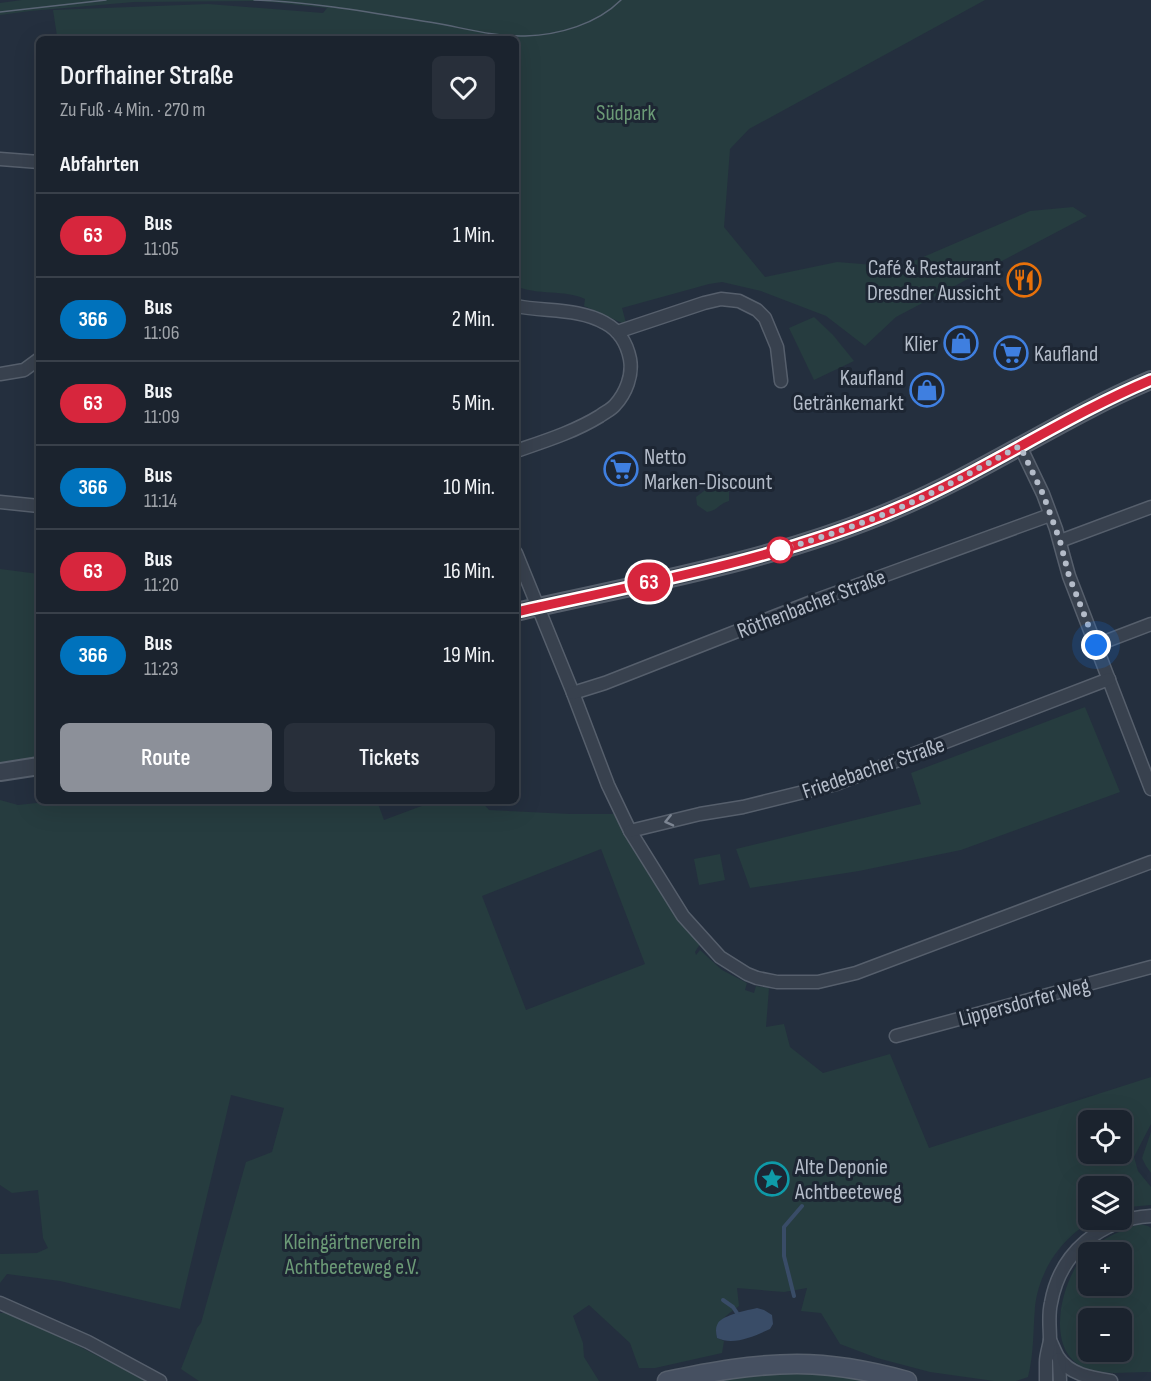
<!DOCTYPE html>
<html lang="de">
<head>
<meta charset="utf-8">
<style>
	:root { --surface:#1b232e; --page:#282f3a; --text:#f1f3f6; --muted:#a0a4aa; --line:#39404a; --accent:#8c9099 }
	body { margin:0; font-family:"Sofia Sans Condensed",sans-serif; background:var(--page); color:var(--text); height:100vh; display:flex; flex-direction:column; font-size:22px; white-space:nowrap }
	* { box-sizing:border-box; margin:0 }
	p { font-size:20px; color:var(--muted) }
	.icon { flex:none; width:33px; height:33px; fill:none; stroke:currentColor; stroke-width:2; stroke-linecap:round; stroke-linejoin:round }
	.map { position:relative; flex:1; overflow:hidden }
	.details { position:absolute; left:36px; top:36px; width:483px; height:768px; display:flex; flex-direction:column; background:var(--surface); border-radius:9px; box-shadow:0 6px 24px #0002,0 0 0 2px var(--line) }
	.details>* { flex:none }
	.badge { padding:0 12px; border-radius:20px; font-size:21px; line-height:39px }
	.fabs { position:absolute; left:1078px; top:1110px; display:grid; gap:12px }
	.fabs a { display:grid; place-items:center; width:54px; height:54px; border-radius:9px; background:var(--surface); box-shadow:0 6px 24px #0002,0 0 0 2px var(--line); font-size:30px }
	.you { position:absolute; width:30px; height:30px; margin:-15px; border:4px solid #fff; border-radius:50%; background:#1a73e8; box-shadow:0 0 0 9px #1a73e833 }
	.map>.badge { position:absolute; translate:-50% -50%; box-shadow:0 0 0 3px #fff }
	h2 { padding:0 24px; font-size:22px; line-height:54px }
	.round { display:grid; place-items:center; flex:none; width:63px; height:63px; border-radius:9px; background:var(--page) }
	.summary { display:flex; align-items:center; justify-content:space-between; height:102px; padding:0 24px }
	h1 { font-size:28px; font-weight:600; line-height:45px }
	.action { display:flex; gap:12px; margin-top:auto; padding:12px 24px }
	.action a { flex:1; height:69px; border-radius:9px; background:var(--accent); color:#fff; font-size:24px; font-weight:600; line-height:69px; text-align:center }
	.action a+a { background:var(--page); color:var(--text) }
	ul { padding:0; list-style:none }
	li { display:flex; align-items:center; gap:18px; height:84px; padding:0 24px; border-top:2px solid var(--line) }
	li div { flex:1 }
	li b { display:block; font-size:22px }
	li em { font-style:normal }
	li .badge { min-width:66px; font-weight:700; text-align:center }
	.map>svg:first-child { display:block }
</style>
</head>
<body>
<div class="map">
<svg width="1151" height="1381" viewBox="0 0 1151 1381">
	<rect width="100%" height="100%" fill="#242f3e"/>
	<!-- green -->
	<g fill="#263c3f" fill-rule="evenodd">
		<path d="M22 0H985L749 129 730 149 724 227 765 277 837 262 900 267 1030 211 1073 207 1087 216 896 317 865 346 826 316 761 291 722 282 709 284 622 308 626 323H622L584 306 585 299C564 289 538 296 516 286V39H61L57 36 53 10 208 4 323 13 327 8 261 1 134 2 30 11 0 15V3Z"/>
		<path d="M814 317 833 335 854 361 814 380 789 328Z"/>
		<path d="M723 486 729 491V501C718 504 719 510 707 512L697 505 696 497 708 488Z"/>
		<path d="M0 569 39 574V761L0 766Z"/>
		<path d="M1085 707 1120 792 961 850 859 871 750 888 736 849 921 804 911 773Z"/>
		<path d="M0 800 18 805 55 801H377L384 820 435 801H481L489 810 570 814H622L703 939 695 952 696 955 700 950 722 970 747 983 745 990 754 993 756 986 769 988 766 1027 784 1024 790 1047 823 1073 890 1054 929 1148 1151 1077V1124L1134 1157 1138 1171 1151 1187V1205L1129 1207 1122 1210V1186H1089V1220H1097C1091 1223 1083 1226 1077 1231 1054 1249 1038 1278 1035 1307 1033 1331 1034 1354 1028 1377L1016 1381H994L930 1372 877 1358 840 1344 821 1313 801 1311 807 1288 784 1292 737 1288 739 1306C728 1315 713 1322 717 1338L724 1341 722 1353 655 1368H639L630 1343 589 1305 573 1316 583 1343 584 1357 599 1381H199L181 1369 197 1328 201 1323 246 1162 272 1152 284 1108 231 1095 180 1309 60 1281 7 1274 0 1283V1254L37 1253 48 1248 43 1238 38 1190 12 1193 0 1185ZM601 849 645 964 526 1010 482 896ZM1089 1120H1122V1154H1089Z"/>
		<path d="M720 854 725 880 699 885 694 859Z"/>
		<path d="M1151 1132V1173L1146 1166 1142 1158Z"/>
		<path d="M1140 1224 1148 1226 1151 1228V1372C1128 1371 1104 1377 1083 1367 1042 1348 1063 1272 1090 1249 1105 1237 1122 1230 1140 1224ZM1089 1252H1122V1286H1089ZM1089 1318H1122V1352H1089Z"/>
		<path d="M0 1313H7L25 1319 147 1381H0Z"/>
		<path d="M795 1371 885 1381H698Z"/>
	</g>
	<!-- water -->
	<path fill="#394c67" d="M757 1308 764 1310 772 1315 773 1324 770 1329C754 1336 734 1346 717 1338 716 1333 715 1328 718 1323 723 1315 748 1310 757 1308Z"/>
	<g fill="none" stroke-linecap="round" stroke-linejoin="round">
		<!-- stream -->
		<g stroke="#394c67" stroke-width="4">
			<path d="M794 1296 784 1256V1227L802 1206"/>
			<path d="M723 1300 733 1307 737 1313"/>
		</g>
		<defs>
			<g id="minor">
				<path d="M0 159 39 162"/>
				<path d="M516 306C545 312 579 308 605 323 620 331 627 344 630 359 633 375 626 393 615 405 611 410 605 412 600 416 574 432 545 441 516 451"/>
				<path d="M617 332 704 303 721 299 739 301 757 310 765 318 777 347 781 381"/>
				<path d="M0 374 24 370 39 359"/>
				<path d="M1020 446 1043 494 1056 529 1069 576 1151 789"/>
				<path d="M0 502 39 506"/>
				<path d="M1060 541 1151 507"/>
				<path d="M516 553 573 693 608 785 630 831 683 916 720 957 747 974 757 978 777 982H818L856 973 1151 862"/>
				<path d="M1096 645 1151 624"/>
				<path d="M573 693 605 683 814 601 1050 515"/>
				<path d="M630 831 700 814 743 807 836 784 1109 679"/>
				<path d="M896 1036 1151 967"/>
				<path d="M0 1303 88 1342 160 1381"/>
				<path d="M1050 1340C1053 1346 1055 1352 1058 1357 1070 1375 1092 1378 1111 1381"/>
				<path d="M1059 1359 1060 1381"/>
				<path d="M1046 1381C1046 1375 1046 1369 1046 1362 1046 1355 1049 1347 1050 1340 1050 1327 1048 1315 1051 1303 1060 1252 1101 1219 1151 1216"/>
			</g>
			<g id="tertiary">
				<path d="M516 612C644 583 775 561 896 509 984 472 1063 417 1151 380"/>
				<path d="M0 772 39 766"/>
			</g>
			<path id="secondary" d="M667 1381C710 1372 753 1364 797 1364 834 1364 871 1371 907 1381"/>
		</defs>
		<!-- minor casing -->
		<use href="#minor" stroke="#565f6c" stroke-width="15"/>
		<!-- tertiary casing -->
		<use href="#tertiary" stroke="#565f6c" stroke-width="20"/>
		<!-- secondary casing -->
		<use href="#secondary" stroke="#565f6c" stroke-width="21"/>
		<!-- minor -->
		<use href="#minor" stroke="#38414e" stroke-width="12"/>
		<!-- tertiary -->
		<use href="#tertiary" stroke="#38414e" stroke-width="16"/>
		<!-- secondary -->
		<use href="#secondary" stroke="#465061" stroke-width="18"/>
		<!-- tram -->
		<g stroke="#5a6575" stroke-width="1.5">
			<path d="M254 0C315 2 374 13 435 23 464 28 495 37 525 36 559 35 597 24 621 0"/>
			<path d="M0 12 106 0"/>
		</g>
	</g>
	<!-- one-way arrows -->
	<defs><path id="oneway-chevron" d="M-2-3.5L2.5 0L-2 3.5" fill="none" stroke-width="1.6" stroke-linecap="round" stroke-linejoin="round" transform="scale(1.5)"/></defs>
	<use stroke="#7c8592" href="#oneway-chevron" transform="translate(669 821) rotate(167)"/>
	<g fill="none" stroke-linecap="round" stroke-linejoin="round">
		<defs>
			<path id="line" d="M516 612C644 583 775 561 896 509 984 472 1063 417 1151 380"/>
		</defs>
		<!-- line casing -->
		<use href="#line" stroke="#fff" stroke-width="14"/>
		<!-- line -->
		<use href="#line" stroke="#d7263d" stroke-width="9"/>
		<!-- walk -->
		<path stroke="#b4bcc9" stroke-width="6" stroke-dasharray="0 10.8" d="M780 550C820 538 859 525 897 509 939 491 979 468 1020 446L1043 494 1060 541 1069 576 1096 645"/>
	</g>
	<!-- icons -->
	<defs>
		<symbol id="restaurant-ring" viewBox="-11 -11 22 22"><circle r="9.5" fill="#1d2633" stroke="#e8710a" stroke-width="1.5"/><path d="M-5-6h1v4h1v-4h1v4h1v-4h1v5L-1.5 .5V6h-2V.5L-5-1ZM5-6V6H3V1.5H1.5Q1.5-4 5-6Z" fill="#e8710a"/></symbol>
		<symbol id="shop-ring" viewBox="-11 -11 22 22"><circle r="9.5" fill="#1d2633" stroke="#3f7fe0" stroke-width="1.5"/><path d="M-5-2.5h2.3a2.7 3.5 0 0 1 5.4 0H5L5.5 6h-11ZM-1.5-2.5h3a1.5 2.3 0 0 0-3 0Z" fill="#3f7fe0"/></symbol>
		<symbol id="supermarket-ring" viewBox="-11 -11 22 22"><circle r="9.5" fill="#1d2633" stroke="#3f7fe0" stroke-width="1.5"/><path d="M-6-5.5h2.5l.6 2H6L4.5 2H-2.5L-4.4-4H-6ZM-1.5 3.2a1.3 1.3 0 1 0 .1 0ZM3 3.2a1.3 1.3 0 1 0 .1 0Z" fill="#3f7fe0"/></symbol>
		<symbol id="sight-ring" viewBox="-11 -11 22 22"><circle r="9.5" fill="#1d2633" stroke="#0f9aa8" stroke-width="1.5"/><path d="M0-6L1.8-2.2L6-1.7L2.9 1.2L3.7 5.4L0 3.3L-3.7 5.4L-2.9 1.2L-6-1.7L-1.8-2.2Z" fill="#0f9aa8"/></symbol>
	</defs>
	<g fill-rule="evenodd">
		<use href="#restaurant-ring" x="1005" y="261" width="38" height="38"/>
		<use href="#shop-ring" x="942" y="324" width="38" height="38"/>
		<use href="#supermarket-ring" x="992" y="334" width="38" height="38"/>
		<use href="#shop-ring" x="908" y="371" width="38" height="38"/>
		<use href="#supermarket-ring" x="602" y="450" width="38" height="38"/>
		<use href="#sight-ring" x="753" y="1160" width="38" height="38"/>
	</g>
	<!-- markers -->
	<circle fill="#fff" stroke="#d7263d" stroke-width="3" cx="780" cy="550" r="12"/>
	<g text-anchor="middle" stroke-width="6" stroke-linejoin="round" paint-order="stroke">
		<!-- park labels -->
		<g font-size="22" fill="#6b9a76" stroke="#1d2633">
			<text x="626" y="120">Südpark</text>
			<text x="352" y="1249">Kleingärtnerverein<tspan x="352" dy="25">Achtbeeteweg e.V.</tspan></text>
		</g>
		<!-- poi labels -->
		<g font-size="22" fill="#b4bcc9" stroke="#1d2633" text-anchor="end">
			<text x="1001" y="275">Café &amp; Restaurant<tspan x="1001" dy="25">Dresdner Aussicht</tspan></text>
			<text x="938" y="351">Klier</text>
			<text x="1034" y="361" text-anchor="start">Kaufland</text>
			<text x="904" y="385">Kaufland<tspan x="904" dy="25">Getränkemarkt</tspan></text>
			<text x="644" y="464" text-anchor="start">Netto<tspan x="644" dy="25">Marken-Discount</tspan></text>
			<text x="795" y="1174" text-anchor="start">Alte Deponie<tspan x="795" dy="25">Achtbeeteweg</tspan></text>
		</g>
		<!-- street labels -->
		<g font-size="22" fill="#b4bcc9" stroke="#1d2633">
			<text transform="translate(811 603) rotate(-21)" y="8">Röthenbacher Straße</text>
			<text transform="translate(873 767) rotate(-19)" y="8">Friedebacher Straße</text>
			<text transform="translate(1024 1001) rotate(-15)" y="8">Lippersdorfer Weg</text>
		</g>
	</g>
</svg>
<div class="fabs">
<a><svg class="icon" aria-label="locate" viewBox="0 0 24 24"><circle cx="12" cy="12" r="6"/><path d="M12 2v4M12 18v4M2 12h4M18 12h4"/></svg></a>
<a><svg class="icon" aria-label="layers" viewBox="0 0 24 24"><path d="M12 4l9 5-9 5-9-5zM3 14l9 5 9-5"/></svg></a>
<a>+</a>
<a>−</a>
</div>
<div class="you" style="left:1096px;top:645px"></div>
<b class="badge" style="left:649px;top:582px;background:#d7263d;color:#fff">63</b>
<section class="details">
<div class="summary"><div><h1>Dorfhainer Straße</h1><p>Zu Fuß · 4 Min. · 270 m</p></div><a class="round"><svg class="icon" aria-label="heart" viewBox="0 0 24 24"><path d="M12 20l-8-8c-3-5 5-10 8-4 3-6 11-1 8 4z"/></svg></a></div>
<h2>Abfahrten</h2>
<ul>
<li><span class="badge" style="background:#d7263d;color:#fff">63</span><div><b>Bus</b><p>11:05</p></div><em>1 Min.</em></li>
<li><span class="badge" style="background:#0072bc;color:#fff">366</span><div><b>Bus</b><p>11:06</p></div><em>2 Min.</em></li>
<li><span class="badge" style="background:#d7263d;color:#fff">63</span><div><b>Bus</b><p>11:09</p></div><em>5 Min.</em></li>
<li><span class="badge" style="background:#0072bc;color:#fff">366</span><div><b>Bus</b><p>11:14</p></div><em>10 Min.</em></li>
<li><span class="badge" style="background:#d7263d;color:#fff">63</span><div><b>Bus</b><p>11:20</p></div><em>16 Min.</em></li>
<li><span class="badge" style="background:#0072bc;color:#fff">366</span><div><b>Bus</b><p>11:23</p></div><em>19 Min.</em></li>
</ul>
<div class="action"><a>Route</a><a>Tickets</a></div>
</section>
</div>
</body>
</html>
